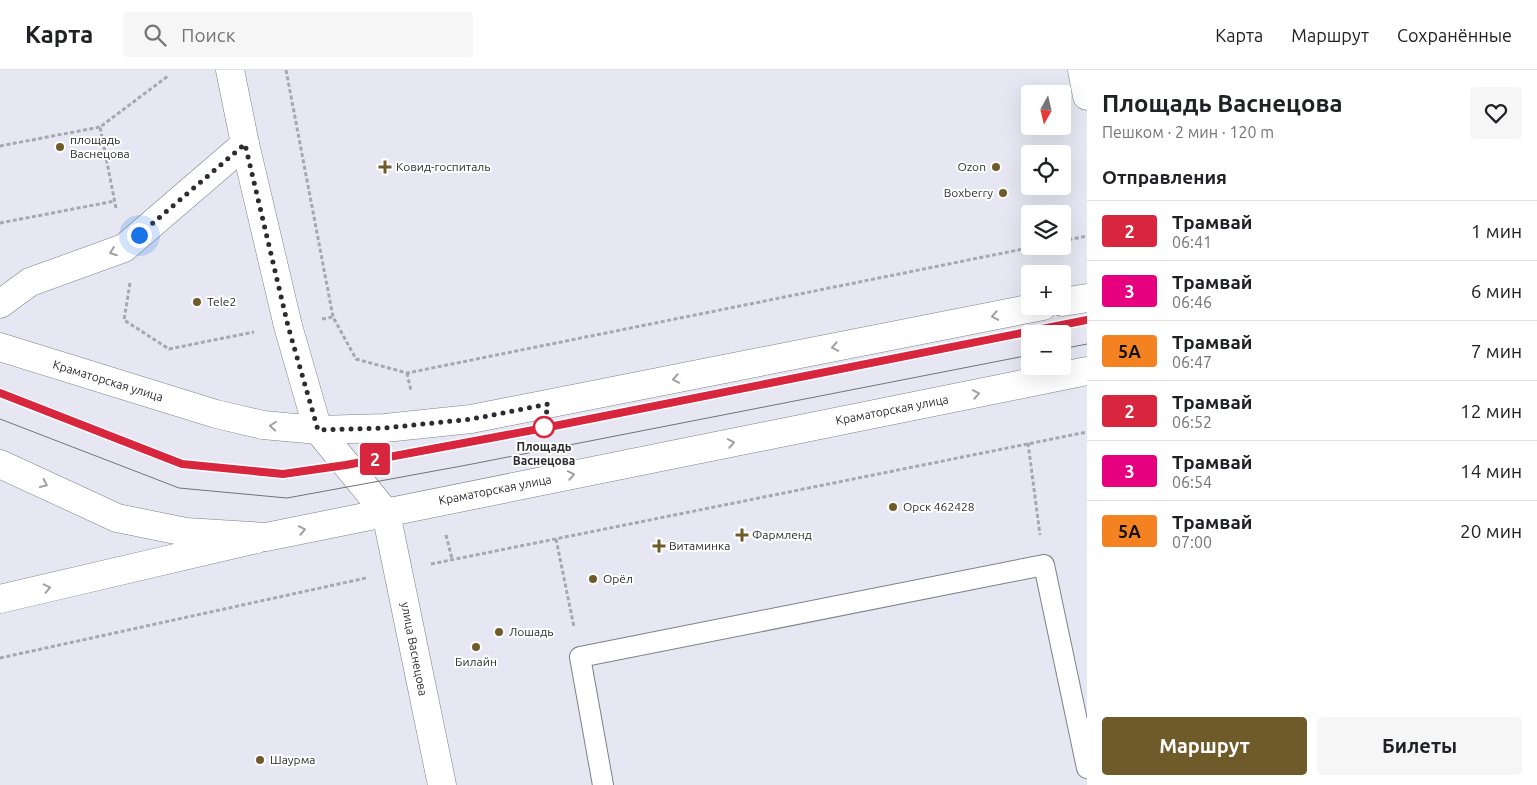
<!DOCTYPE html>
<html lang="ru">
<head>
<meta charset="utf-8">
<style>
	:root { --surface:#fff; --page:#f6f6f6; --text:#202124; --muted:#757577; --line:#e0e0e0; --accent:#6e5b29 }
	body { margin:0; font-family:Ubuntu,sans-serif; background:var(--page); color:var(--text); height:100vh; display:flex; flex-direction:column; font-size:19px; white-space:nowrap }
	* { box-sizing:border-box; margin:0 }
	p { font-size:16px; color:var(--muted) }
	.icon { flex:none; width:28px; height:28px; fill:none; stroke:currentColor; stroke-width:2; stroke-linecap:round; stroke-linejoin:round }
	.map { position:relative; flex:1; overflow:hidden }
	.sheet { display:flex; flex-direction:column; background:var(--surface); width:450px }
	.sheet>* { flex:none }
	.badge { padding:0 10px; border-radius:4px; font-size:18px; line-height:32px }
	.needle { width:32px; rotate:188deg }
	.fabs { position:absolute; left:1021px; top:15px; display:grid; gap:10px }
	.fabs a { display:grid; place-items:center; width:50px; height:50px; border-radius:5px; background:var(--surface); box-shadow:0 5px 20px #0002; font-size:25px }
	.you { position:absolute; width:25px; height:25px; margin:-12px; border:4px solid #fff; border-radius:50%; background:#1a73e8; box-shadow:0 0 0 8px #1a73e833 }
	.map>.badge { position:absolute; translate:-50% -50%; box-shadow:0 0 0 2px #fff }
	h2 { padding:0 15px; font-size:19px; line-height:45px }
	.round { display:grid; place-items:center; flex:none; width:52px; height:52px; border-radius:5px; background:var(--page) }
	.head { display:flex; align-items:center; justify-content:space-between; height:85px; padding:0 15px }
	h1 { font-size:24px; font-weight:700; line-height:38px }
	.primary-button { display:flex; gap:10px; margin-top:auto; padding:10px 15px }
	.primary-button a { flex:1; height:58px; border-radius:5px; background:var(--accent); color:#fff; font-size:20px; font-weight:700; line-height:58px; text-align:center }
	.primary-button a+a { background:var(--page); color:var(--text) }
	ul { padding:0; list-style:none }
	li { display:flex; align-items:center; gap:15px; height:60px; padding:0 15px; border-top:1px solid var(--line) }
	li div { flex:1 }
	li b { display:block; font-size:19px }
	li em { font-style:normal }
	li .badge { min-width:55px; font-weight:700; text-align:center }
	header { display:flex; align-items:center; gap:30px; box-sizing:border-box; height:70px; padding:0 25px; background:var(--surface); border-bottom:1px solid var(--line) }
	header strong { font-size:24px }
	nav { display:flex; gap:28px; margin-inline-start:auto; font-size:18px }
	.search { width:350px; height:45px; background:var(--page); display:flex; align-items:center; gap:12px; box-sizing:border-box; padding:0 18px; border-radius:5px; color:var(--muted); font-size:19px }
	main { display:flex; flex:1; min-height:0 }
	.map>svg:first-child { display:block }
</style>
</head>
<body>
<header>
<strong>Карта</strong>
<div class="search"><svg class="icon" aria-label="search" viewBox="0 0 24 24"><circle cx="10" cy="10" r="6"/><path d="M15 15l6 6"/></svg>Поиск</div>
<nav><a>Карта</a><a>Маршрут</a><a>Сохранённые</a></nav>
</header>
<main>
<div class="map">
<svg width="1087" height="715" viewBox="0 0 1087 715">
	<rect width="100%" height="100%" fill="#e6e7f2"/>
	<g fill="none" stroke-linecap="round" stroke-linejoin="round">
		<defs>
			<path id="service" d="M603 715 580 587 1044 495 1087 698"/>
			<path id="minor" d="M1082 0 1087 26"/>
			<g id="tertiary">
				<path d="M386 443 442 715"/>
				<path d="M0 529 257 469"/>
			</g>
			<g id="secondary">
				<path d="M230 0 245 74 288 256 318 360 386 443"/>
				<path d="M0 234 30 212 124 178 245 74"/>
			</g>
			<g id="primary">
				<path d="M1062 232 1087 228"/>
				<path d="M0 277 216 344 263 355 318 360 385 358 471 349 1043 236"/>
				<path d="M0 394 117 448 186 462 266 467 1087 301"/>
			</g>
		</defs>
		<!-- service casing -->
		<use href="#service" stroke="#7e808a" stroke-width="22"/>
		<!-- minor casing -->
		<use href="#minor" stroke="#7e808a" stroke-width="29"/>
		<!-- tertiary casing -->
		<use href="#tertiary" stroke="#7e808a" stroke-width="29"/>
		<!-- secondary casing -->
		<use href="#secondary" stroke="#7e808a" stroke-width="29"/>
		<!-- primary casing -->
		<use href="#primary" stroke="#7e808a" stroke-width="29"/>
		<!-- path -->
		<g stroke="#a6a7b0" stroke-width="3" stroke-dasharray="4 2.5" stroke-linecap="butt">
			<path d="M286 0 333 247 356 289 407 303 1038 176"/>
			<path d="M0 76 100 57"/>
			<path d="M116 138 100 57 168 6"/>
			<path d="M0 153 115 131"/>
			<path d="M1062 171 1087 166"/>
			<path d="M130 213 124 250 169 279 254 262"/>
			<path d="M322 249 333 247"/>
			<path d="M407 303 411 321"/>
			<path d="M1028 373 1040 465"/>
			<path d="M446 465 452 489"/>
			<path d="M556 469 574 557"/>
			<path d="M431 494 1087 362"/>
			<path d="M0 588 366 508"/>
		</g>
		<!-- service -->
		<use href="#service" stroke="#fff" stroke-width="20"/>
		<!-- minor -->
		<use href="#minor" stroke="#fff" stroke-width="28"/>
		<!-- tertiary -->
		<use href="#tertiary" stroke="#fff" stroke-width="28"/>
		<!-- secondary -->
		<use href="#secondary" stroke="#fff" stroke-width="28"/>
		<!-- primary -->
		<use href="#primary" stroke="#fff" stroke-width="28"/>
		<!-- tram -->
		<g stroke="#727279" stroke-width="1">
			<path d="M1062 279 1087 274"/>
			<path d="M0 323 182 394 283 404 346 395 544 357 1087 250"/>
			<path d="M0 349 179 418 287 428 467 395 1030 285"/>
		</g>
	</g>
	<!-- one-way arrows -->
	<defs><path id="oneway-chevron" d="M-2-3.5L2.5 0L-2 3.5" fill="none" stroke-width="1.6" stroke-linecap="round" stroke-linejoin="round" transform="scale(1.25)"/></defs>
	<g stroke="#a0a0a2">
		<use href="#oneway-chevron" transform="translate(113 182) rotate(160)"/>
		<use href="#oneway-chevron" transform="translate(995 246) rotate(169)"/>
		<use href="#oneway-chevron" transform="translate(835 277) rotate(169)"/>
		<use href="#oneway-chevron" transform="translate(676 309) rotate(169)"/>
		<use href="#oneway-chevron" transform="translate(976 324) rotate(-11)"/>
		<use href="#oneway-chevron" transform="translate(273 356) rotate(-175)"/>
		<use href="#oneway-chevron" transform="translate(731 373) rotate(-11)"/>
		<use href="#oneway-chevron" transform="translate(571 405) rotate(-11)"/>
		<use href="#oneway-chevron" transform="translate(44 414) rotate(25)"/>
		<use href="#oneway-chevron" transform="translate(302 460) rotate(-11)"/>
		<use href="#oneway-chevron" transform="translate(47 518) rotate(-13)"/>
	</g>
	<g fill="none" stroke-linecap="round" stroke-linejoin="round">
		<defs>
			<path id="line" d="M0 323 182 394 283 404 346 395 544 358 1087 250"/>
		</defs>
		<!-- line casing -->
		<use href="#line" stroke="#fff" stroke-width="11"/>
		<!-- line -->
		<use href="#line" stroke="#d7263d" stroke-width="8"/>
		<!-- walk -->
		<path stroke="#2c2c30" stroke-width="5" stroke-dasharray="0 9" d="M139 165 245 74 288 256 318 360 385 358 472 349 548 334 544 357"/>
	</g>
	<!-- markers -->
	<g fill="#6e5b29" stroke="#fff" stroke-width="2">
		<circle cx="60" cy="77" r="5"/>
		<path d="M382.5 89.5h5v5h5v5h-5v5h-5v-5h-5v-5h5z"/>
		<circle cx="996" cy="97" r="5"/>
		<circle cx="1003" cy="123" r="5"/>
		<circle cx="197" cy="232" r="5"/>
		<circle cx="893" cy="437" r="5"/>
		<path d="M739.5 457.5h5v5h5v5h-5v5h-5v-5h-5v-5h5z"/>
		<path d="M656.5 468.5h5v5h5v5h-5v5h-5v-5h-5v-5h5z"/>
		<circle cx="593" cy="509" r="5"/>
		<circle cx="499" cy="562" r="5"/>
		<circle cx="476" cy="577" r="5"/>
		<circle cx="260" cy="690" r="5"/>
	</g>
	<circle fill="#fff" stroke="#d7263d" stroke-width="2.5" cx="544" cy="357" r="10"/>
	<g text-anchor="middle" stroke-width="4" stroke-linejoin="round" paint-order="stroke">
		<!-- poi labels -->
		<g font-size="12" fill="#2c2c30" stroke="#fff" text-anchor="start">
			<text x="70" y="74">площадь<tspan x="70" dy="14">Васнецова</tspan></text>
			<text x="396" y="101">Ковид-госпиталь</text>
			<text x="986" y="101" text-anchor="end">Ozon</text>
			<text x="993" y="127" text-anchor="end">Boxberry</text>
			<text x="207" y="236">Tele2</text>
			<text x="903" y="441">Орск 462428</text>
			<text x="752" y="469">Фармленд</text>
			<text x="669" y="480">Витаминка</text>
			<text x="603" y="513">Орёл</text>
			<text x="509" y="566">Лошадь</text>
			<text x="476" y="596" text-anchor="middle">Билайн</text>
			<text x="270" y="694">Шаурма</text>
		</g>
		<!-- street labels -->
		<g font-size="12" fill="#2c2c30" stroke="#fff">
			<text transform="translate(108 311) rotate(17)" y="4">Краматорская улица</text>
			<text transform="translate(892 340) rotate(-11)" y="4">Краматорская улица</text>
			<text transform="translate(495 420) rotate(-11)" y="4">Краматорская улица</text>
			<text transform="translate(414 579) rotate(79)" y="4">улица Васнецова</text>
		</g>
		<!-- stop labels -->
		<g font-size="12" font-weight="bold" fill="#2c2c30" stroke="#fff">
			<text x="544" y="381">Площадь<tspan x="544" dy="14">Васнецова</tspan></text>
		</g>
	</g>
</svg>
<div class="fabs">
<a><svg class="needle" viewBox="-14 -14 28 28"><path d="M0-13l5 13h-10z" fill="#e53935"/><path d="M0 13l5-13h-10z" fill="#757577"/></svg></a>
<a><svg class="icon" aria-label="locate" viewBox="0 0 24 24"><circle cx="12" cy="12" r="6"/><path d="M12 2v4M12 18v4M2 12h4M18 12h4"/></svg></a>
<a><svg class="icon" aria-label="layers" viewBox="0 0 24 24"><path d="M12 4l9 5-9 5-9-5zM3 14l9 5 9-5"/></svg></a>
<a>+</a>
<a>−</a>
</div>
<div class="you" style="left:139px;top:165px"></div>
<b class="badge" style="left:375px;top:389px;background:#d7263d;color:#fff">2</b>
</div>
<section class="sheet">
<div class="head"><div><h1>Площадь Васнецова</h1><p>Пешком · 2 мин · 120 m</p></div><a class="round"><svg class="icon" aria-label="heart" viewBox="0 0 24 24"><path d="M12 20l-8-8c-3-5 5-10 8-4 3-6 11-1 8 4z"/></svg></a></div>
<h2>Отправления</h2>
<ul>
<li><span class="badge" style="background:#d7263d;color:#fff">2</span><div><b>Трамвай</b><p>06:41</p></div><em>1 мин</em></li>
<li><span class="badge" style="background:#e6007e;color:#fff">3</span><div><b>Трамвай</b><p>06:46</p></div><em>6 мин</em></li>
<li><span class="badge" style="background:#f58220;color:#111">5А</span><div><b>Трамвай</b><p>06:47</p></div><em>7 мин</em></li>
<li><span class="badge" style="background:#d7263d;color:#fff">2</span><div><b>Трамвай</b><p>06:52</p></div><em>12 мин</em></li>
<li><span class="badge" style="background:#e6007e;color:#fff">3</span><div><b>Трамвай</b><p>06:54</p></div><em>14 мин</em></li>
<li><span class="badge" style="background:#f58220;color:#111">5А</span><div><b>Трамвай</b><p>07:00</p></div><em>20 мин</em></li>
</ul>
<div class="primary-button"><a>Маршрут</a><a>Билеты</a></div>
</section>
</main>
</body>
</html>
